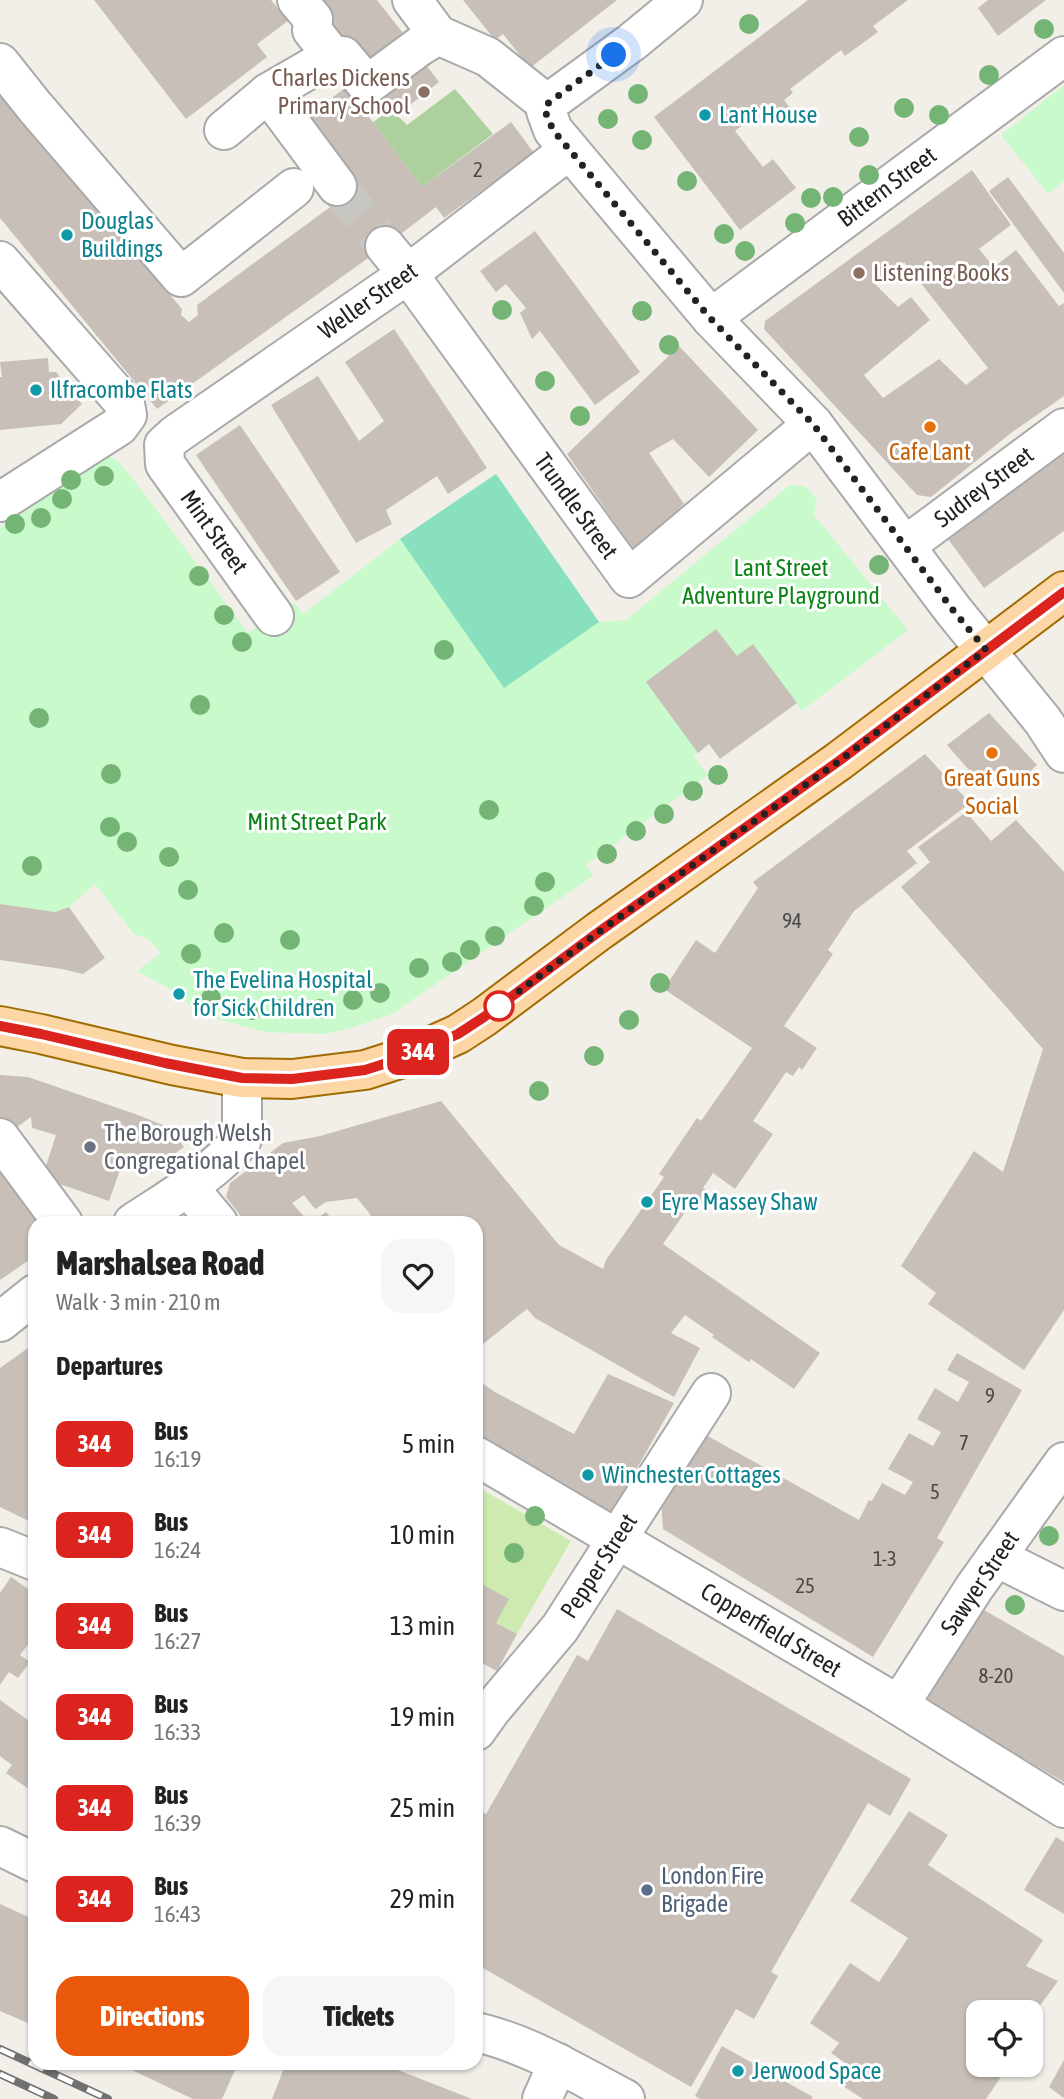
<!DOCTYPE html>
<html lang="en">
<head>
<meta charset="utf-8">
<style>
	:root { --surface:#fff; --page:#f6f6f6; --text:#222; --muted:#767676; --accent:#ea580c }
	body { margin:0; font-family:"Asap Condensed",sans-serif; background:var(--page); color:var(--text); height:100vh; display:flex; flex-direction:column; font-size:26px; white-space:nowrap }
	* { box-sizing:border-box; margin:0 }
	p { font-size:23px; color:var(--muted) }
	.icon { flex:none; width:38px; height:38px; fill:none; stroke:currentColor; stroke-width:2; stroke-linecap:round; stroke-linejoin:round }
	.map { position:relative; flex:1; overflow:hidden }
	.panel { position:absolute; left:28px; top:1216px; width:455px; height:854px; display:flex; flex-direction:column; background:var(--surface); border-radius:21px; box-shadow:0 2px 5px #0004 }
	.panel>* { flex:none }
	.badge { padding:0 14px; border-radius:10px; font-size:24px; line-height:46px }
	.tools { position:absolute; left:966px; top:2000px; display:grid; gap:14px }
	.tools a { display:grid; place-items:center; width:77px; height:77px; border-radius:14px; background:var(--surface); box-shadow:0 2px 5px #0004; font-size:35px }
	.you { position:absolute; width:35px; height:35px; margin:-18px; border:5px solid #fff; border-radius:50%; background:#1a73e8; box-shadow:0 0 0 10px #1a73e833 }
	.map>.badge { position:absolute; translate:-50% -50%; box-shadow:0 0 0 4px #fff }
	h2 { padding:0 28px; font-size:26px; line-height:63px }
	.round { display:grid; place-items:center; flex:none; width:74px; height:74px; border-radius:21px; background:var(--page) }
	.headline { display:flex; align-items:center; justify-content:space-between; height:119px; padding:0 28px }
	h1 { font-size:33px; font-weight:800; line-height:52px }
	.cta { display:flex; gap:14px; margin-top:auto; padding:14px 28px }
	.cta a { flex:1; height:80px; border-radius:21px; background:var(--accent); color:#fff; font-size:28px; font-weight:800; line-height:80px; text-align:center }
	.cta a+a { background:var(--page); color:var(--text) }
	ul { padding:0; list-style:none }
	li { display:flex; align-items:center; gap:21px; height:91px; padding:0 28px }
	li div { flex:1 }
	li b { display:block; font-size:26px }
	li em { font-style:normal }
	li .badge { min-width:77px; font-weight:700; text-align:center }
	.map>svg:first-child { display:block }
</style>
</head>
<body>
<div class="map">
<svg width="1064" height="2099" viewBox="0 0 1064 2099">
	<rect width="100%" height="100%" fill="#f2efe9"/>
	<!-- grass -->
	<path fill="#cdebb0" d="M476 1486 571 1541 517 1634 496 1623 476 1581Z"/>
	<!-- forest -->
	<path fill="#add19e" d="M455 89 493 134 422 187 373 122 391 109 407 125Z"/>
	<!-- park -->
	<g fill="#c8facc">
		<path d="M1064 85V181L1048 194 1001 135Z"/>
		<path d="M108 455 116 460 132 477 248 633 294 603 303 614 400 539 496 474 599 622 626 620 790 485 805 486 817 499 814 515 908 630 802 711 796 703 709 744 693 756 708 775 586 865 593 876 392 1014 347 1029 324 1034 265 1032 213 1018 194 1010 179 994 137 971 161 953 147 938 134 934 95 884 69 907 55 912 0 904V528Z"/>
	</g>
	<!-- pitch -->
	<path fill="#88e0be" d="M496 474 599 622 504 688 400 539Z"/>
	<!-- building -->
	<g fill="#c7bfb8" fill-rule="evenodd">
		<path d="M94 0H271L288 21 257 44 267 57 186 119Z"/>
		<path d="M305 0H377L410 42 366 77Z"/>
		<path d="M463 0H617L530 68 503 34 495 40Z"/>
		<path d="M808 0H908L873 26 878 32 845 56 841 50 790 89 793 93 784 100 793 112 782 120 773 109 766 113 763 109 735 131 763 167 773 159 796 188 740 230 654 117Z"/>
		<path d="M988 0H1046L998 36 978 8Z"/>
		<path d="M423 61 439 82 396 116 380 95Z"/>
		<path d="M345 88 373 122 422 187 511 122 534 153 444 218 436 207 385 246 157 409 0 218V95L182 309 181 315 189 322 198 315 197 305 337 202 298 123Z"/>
		<path d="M972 170 1011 225 979 249 994 267 1016 250 1059 306 1064 303V396L1011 433 931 497 917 495 764 329 765 321ZM904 262 988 368 966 385 939 359 883 398 864 375 930 320 911 297 898 307 875 284Z"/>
		<path d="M1008 177 1064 253V293L989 191Z"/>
		<path d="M535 231 640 372 595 405 540 331 532 339 520 313 526 308 506 284 496 292 480 271Z"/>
		<path d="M394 329 487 468 448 494 437 476 386 510 392 524 356 543 271 405 318 376 359 441 384 421 345 362Z"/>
		<path d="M679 346 758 430 709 477 673 439 649 453 684 504 634 550 567 454Z"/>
		<path d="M48 358 49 372H56L82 404 61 424 0 430V377H2L0 362Z"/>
		<path d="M240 425 340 572 296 601 196 455Z"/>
		<path d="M1064 454V531L984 588 948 539Z"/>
		<path d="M716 629 737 656 753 644 797 703 720 759 709 744 698 753 646 682Z"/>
		<path d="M989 713 1037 765 1014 786 999 771 983 786 947 745Z"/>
		<path d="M925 754 970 803 907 851 917 863 854 911 828 950 833 954 784 1026 817 1048 802 1070 799 1067 793 1076 786 1072 753 1121 773 1134 735 1189 713 1173 703 1188 709 1192 700 1206 693 1201 663 1244 820 1353 794 1389 751 1359 749 1362 712 1337 714 1335 685 1315 671 1333 700 1348 674 1397 535 1318 527 1309 478 1348 476 1346V1223H377L357 1198 326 1202 315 1209 304 1195 292 1203 310 1223H246L226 1197 230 1183 283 1143 320 1136 441 1101 559 1245 603 1269 606 1260 664 1177 659 1174 697 1118 701 1121 752 1048 664 989 696 940 715 953 758 888 753 882Z"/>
		<path d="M966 812 991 841 1016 820 1064 872V1310L1024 1370 928 1304 936 1293 901 1266 974 1151 1003 1172 1043 1049 901 887 930 862 918 847Z"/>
		<path d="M0 904 55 912 69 907 105 958 83 974 62 969 0 960Z"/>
		<path d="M0 1075 28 1077 138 1115 170 1128 184 1147 148 1173 122 1164 109 1201 42 1178 56 1135 32 1128 31 1117 10 1132 0 1119Z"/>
		<path d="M0 1162 46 1223H35V1256L0 1280Z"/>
		<path d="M326 1212 335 1223H311Z"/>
		<path d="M35 1343V1524L0 1507V1368Z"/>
		<path d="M957 1353 1022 1390 937 1538 944 1542 873 1657 663 1529 661 1500 704 1434 859 1520 869 1500 872 1501 882 1483 905 1495 913 1482 888 1469 909 1433 933 1446 941 1432 917 1419 935 1388 958 1402 969 1382 947 1370Z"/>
		<path d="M608 1374 674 1403 611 1514 476 1436V1379L495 1392 574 1434Z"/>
		<path d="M11 1577 35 1594V1635L20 1655 30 1662 18 1678 9 1672 0 1685V1593Z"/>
		<path d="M476 1581 509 1599 496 1623 517 1634 497 1671 476 1660Z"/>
		<path d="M970 1602 1064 1656V1782L916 1696Z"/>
		<path d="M617 1609 911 1779 890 1816 868 1803 771 1972 778 1976 754 2019 736 2009 691 2087 476 1964V1809L486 1814 577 1655 588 1661Z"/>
		<path d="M0 1700 35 1725V1783L30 1790 6 1773 12 1765 0 1756Z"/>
		<path d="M909 1811 948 1835 928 1865 1043 1940 1026 1966 1058 1981 1031 2018V2012H978V2065H995L1005 2071 986 2099H863L837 2082 848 2065 831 2053 839 2043 810 2023 850 1963 879 1982 908 1938 850 1901Z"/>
		<path d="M1056 1837 1064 1842V1914L1024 1890Z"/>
		<path d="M0 1904 35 1920V2026L0 2011Z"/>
		<path d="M722 2046 813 2097 811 2099H700L695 2096Z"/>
		<path d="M1064 2060V2098L1049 2087Z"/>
		<path d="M117 2063H238L222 2099H193Z"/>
		<path d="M286 2063H380L472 2099H272Z"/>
	</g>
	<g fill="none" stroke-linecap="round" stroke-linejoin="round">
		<!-- minor-tunnel -->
		<path stroke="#c8c6c1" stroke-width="38" stroke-dasharray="38 19" stroke-linecap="butt" d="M337 186 385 246"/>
		<defs>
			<g id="minor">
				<path d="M297 0 313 19 312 30 332 56"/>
				<path d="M683 0 632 42 547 104 546 111 553 130 711 318 813 424 953 610 1043 721 1064 753"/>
				<path d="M438 35 488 57 547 104"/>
				<path d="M0 63 35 107 181 277 294 188"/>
				<path d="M224 130 268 93"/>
				<path d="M337 186 268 93 332 56H343L367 85 420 46 438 35 412 0"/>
				<path d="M385 246 408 274 629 578 813 424"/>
				<path d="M0 261 125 404 127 415 119 426 0 502"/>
				<path d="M711 318 1064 56"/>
				<path d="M905 546 1064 428"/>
				<path d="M274 616 165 464 164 445 175 435 408 274 569 150"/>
				<path d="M0 1138 63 1223"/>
				<path d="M188 1187 218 1223"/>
				<path d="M133 1223C171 1198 213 1174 242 1139V1078"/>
				<path d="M0 1322 35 1294"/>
				<path d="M476 1456 882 1695 1064 1808"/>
				<path d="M0 1547 35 1561"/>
				<path d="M996 1557 1064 1591"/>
				<path d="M899 1705 974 1588 1064 1462"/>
				<path d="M476 1731 491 1710 560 1628 711 1393"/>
				<path d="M0 1846 35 1863"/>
				<path d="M476 2032C529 2044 577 2074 625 2099"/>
				<path d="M542 2099 558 2063"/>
			</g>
			<path id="major" d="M0 1026 41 1034 172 1065 242 1078 292 1079 365 1070 409 1056 458 1034 484 1017 599 931 839 761 1064 591"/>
		</defs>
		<!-- minor casing -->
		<use href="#minor" stroke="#a9a9a9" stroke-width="42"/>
		<!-- major casing -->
		<use href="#major" stroke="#a06b00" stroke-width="42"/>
		<!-- minor -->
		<use href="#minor" stroke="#fff" stroke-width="38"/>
		<!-- major -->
		<use href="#major" stroke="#fcd6a4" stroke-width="38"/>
		<defs>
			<g id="rail">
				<path d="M0 2049 108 2099"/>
				<path d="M0 2074 54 2099"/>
			</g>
		</defs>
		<!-- rail casing -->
		<use href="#rail" stroke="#707070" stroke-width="8"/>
		<!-- rail -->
		<use href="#rail" stroke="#fff" stroke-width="5" stroke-dasharray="16" stroke-linecap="butt"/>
	</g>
	<!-- trees -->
	<g fill="#74b475">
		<circle cx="749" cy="24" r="10"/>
		<circle cx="1044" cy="29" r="10"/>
		<circle cx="989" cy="75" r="10"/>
		<circle cx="638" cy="94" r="10"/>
		<circle cx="904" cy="108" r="10"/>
		<circle cx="939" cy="115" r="10"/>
		<circle cx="608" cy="119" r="10"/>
		<circle cx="859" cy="137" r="10"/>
		<circle cx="642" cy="140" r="10"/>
		<circle cx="869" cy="175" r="10"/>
		<circle cx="687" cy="181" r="10"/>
		<circle cx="833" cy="197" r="10"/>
		<circle cx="811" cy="198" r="10"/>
		<circle cx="795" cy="223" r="10"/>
		<circle cx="724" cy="234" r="10"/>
		<circle cx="745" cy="251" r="10"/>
		<circle cx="502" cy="310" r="10"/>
		<circle cx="642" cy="311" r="10"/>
		<circle cx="669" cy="345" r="10"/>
		<circle cx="545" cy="381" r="10"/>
		<circle cx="580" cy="416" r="10"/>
		<circle cx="104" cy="476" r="10"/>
		<circle cx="71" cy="480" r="10"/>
		<circle cx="62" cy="499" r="10"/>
		<circle cx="41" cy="518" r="10"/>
		<circle cx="15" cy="524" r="10"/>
		<circle cx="879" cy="565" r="10"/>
		<circle cx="199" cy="576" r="10"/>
		<circle cx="224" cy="615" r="10"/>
		<circle cx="242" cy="642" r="10"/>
		<circle cx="444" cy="650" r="10"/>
		<circle cx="200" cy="705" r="10"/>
		<circle cx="39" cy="718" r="10"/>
		<circle cx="111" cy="774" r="10"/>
		<circle cx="718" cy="775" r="10"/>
		<circle cx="693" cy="791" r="10"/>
		<circle cx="489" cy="810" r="10"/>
		<circle cx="664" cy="814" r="10"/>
		<circle cx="110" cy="827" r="10"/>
		<circle cx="636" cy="831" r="10"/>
		<circle cx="127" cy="842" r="10"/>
		<circle cx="607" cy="854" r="10"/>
		<circle cx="169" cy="857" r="10"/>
		<circle cx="32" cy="866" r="10"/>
		<circle cx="545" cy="882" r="10"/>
		<circle cx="188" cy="890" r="10"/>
		<circle cx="534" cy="906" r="10"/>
		<circle cx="224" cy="933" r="10"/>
		<circle cx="495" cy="936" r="10"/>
		<circle cx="290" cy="940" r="10"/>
		<circle cx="470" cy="950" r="10"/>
		<circle cx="191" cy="954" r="10"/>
		<circle cx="452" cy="962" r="10"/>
		<circle cx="419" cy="968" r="10"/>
		<circle cx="660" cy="983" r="10"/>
		<circle cx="380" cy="993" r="10"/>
		<circle cx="211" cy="998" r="10"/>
		<circle cx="353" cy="1000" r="10"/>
		<circle cx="281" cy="1009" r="10"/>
		<circle cx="320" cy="1009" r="10"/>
		<circle cx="252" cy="1010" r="10"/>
		<circle cx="629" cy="1020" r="10"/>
		<circle cx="594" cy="1056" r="10"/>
		<circle cx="539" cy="1091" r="10"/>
		<circle cx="535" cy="1516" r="10"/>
		<circle cx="1049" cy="1536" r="10"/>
		<circle cx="514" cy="1553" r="10"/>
		<circle cx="1015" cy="1605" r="10"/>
	</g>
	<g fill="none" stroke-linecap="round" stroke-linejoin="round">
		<defs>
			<path id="line" d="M0 1026 41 1034 165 1063 242 1078 292 1079 365 1070 409 1056 458 1034 484 1017 600 931 839 761 1064 592"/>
		</defs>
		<!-- line casing -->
		<use href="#line" stroke="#fff" stroke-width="16"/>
		<!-- line -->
		<use href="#line" stroke="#dc241f" stroke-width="10"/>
		<!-- walk -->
		<path stroke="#222" stroke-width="7" stroke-dasharray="0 12.6" d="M499 1006 600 931 839 761 986 650 953 610 813 424 710 318 553 130 545 111 547 104 614 55"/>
	</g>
	<!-- markers -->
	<g fill="#8d6e63" stroke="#fff" stroke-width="2.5">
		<circle cx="424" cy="92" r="7"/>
		<circle cx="859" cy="273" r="7"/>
	</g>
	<g fill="#0f9aa8" stroke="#fff" stroke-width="2.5">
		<circle cx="705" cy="115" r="7"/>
		<circle cx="67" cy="235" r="7"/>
		<circle cx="36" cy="390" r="7"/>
		<circle cx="179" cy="994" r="7"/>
		<circle cx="647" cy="1202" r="7"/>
		<circle cx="588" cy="1475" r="7"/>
		<circle cx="738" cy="2071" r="7"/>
	</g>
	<g fill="#e8710a" stroke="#fff" stroke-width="2.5">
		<circle cx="930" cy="427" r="7"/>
		<circle cx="992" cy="753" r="7"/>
	</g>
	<circle fill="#fff" stroke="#dc241f" stroke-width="3.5" cx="499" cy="1006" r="14"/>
	<circle fill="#6b7280" stroke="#fff" stroke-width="2.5" cx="90" cy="1147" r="7"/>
	<circle fill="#5c6f8a" stroke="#fff" stroke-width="2.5" cx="647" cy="1890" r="7"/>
	<g text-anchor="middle" stroke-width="6" stroke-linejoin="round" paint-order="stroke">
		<!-- number labels -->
		<g font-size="21" fill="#4b4948">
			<text x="478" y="177">2</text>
			<text x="792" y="928">94</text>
			<text x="990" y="1403">9</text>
			<text x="964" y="1450">7</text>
			<text x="935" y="1499">5</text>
			<text x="885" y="1566">1-3</text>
			<text x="805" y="1593">25</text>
			<text x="996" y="1683">8-20</text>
		</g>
		<!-- education labels -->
		<g font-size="24" fill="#785e54" stroke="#fff" text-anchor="end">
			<text x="410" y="86">Charles Dickens<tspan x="410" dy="28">Primary School</tspan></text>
			<text x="873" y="281" text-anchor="start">Listening Books</text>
		</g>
		<!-- culture labels -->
		<g font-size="24" fill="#0d838f" stroke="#fff" text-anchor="start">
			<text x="719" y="123">Lant House</text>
			<text x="81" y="229">Douglas<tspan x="81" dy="28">Buildings</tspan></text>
			<text x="50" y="398">Ilfracombe Flats</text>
			<text x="193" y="988">The Evelina Hospital<tspan x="193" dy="28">for Sick Children</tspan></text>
			<text x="661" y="1210">Eyre Massey Shaw</text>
			<text x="602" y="1483">Winchester Cottages</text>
			<text x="752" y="2079">Jerwood Space</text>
		</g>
		<!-- street labels -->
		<g font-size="24" fill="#222" stroke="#fff">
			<text transform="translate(887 187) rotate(-37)" y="8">Bittern Street</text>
			<text transform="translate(368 301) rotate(-35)" y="8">Weller Street</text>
			<text transform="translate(984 487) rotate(-37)" y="8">Sudrey Street</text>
			<text transform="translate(576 506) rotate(54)" y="8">Trundle Street</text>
			<text transform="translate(214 532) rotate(54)" y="8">Mint Street</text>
			<text transform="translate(599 1566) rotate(-57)" y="8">Pepper Street</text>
			<text transform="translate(980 1583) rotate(-56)" y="8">Sawyer Street</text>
			<text transform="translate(771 1630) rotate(31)" y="8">Copperfield Street</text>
		</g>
		<!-- food labels -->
		<g font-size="24" fill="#c56008" stroke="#fff">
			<text x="930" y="460">Cafe Lant</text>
			<text x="992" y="786">Great Guns<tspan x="992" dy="28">Social</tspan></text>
		</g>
		<!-- park labels -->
		<g font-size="24" fill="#0c8416" stroke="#fff">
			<text x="781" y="576">Lant Street<tspan x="781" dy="28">Adventure Playground</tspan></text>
			<text x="317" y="830">Mint Street Park</text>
		</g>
		<!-- worship labels -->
		<g font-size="24" fill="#5b616d" stroke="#fff" text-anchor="start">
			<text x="104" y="1141">The Borough Welsh<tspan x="104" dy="28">Congregational Chapel</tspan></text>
		</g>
		<!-- service labels -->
		<g font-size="24" fill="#4e5e75" stroke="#fff" text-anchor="start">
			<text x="661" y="1884">London Fire<tspan x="661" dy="28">Brigade</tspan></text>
		</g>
	</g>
</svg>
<div class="tools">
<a><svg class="icon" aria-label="locate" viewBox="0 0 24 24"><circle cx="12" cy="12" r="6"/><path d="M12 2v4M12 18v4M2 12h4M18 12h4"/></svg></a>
</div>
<div class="you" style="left:614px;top:55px"></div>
<b class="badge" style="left:418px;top:1052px;background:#dc241f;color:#fff">344</b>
<section class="panel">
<div class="headline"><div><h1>Marshalsea Road</h1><p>Walk · 3 min · 210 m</p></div><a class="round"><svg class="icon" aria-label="heart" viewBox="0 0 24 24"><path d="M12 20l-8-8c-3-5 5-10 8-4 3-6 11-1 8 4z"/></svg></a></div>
<h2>Departures</h2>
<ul>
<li><span class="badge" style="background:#dc241f;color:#fff">344</span><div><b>Bus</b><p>16:19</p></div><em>5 min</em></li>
<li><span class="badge" style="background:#dc241f;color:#fff">344</span><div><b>Bus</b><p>16:24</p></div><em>10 min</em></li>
<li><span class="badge" style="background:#dc241f;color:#fff">344</span><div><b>Bus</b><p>16:27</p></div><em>13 min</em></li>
<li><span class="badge" style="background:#dc241f;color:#fff">344</span><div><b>Bus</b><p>16:33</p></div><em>19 min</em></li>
<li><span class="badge" style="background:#dc241f;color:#fff">344</span><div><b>Bus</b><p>16:39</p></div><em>25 min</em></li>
<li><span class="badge" style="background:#dc241f;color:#fff">344</span><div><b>Bus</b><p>16:43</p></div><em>29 min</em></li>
</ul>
<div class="cta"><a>Directions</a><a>Tickets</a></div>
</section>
</div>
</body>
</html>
